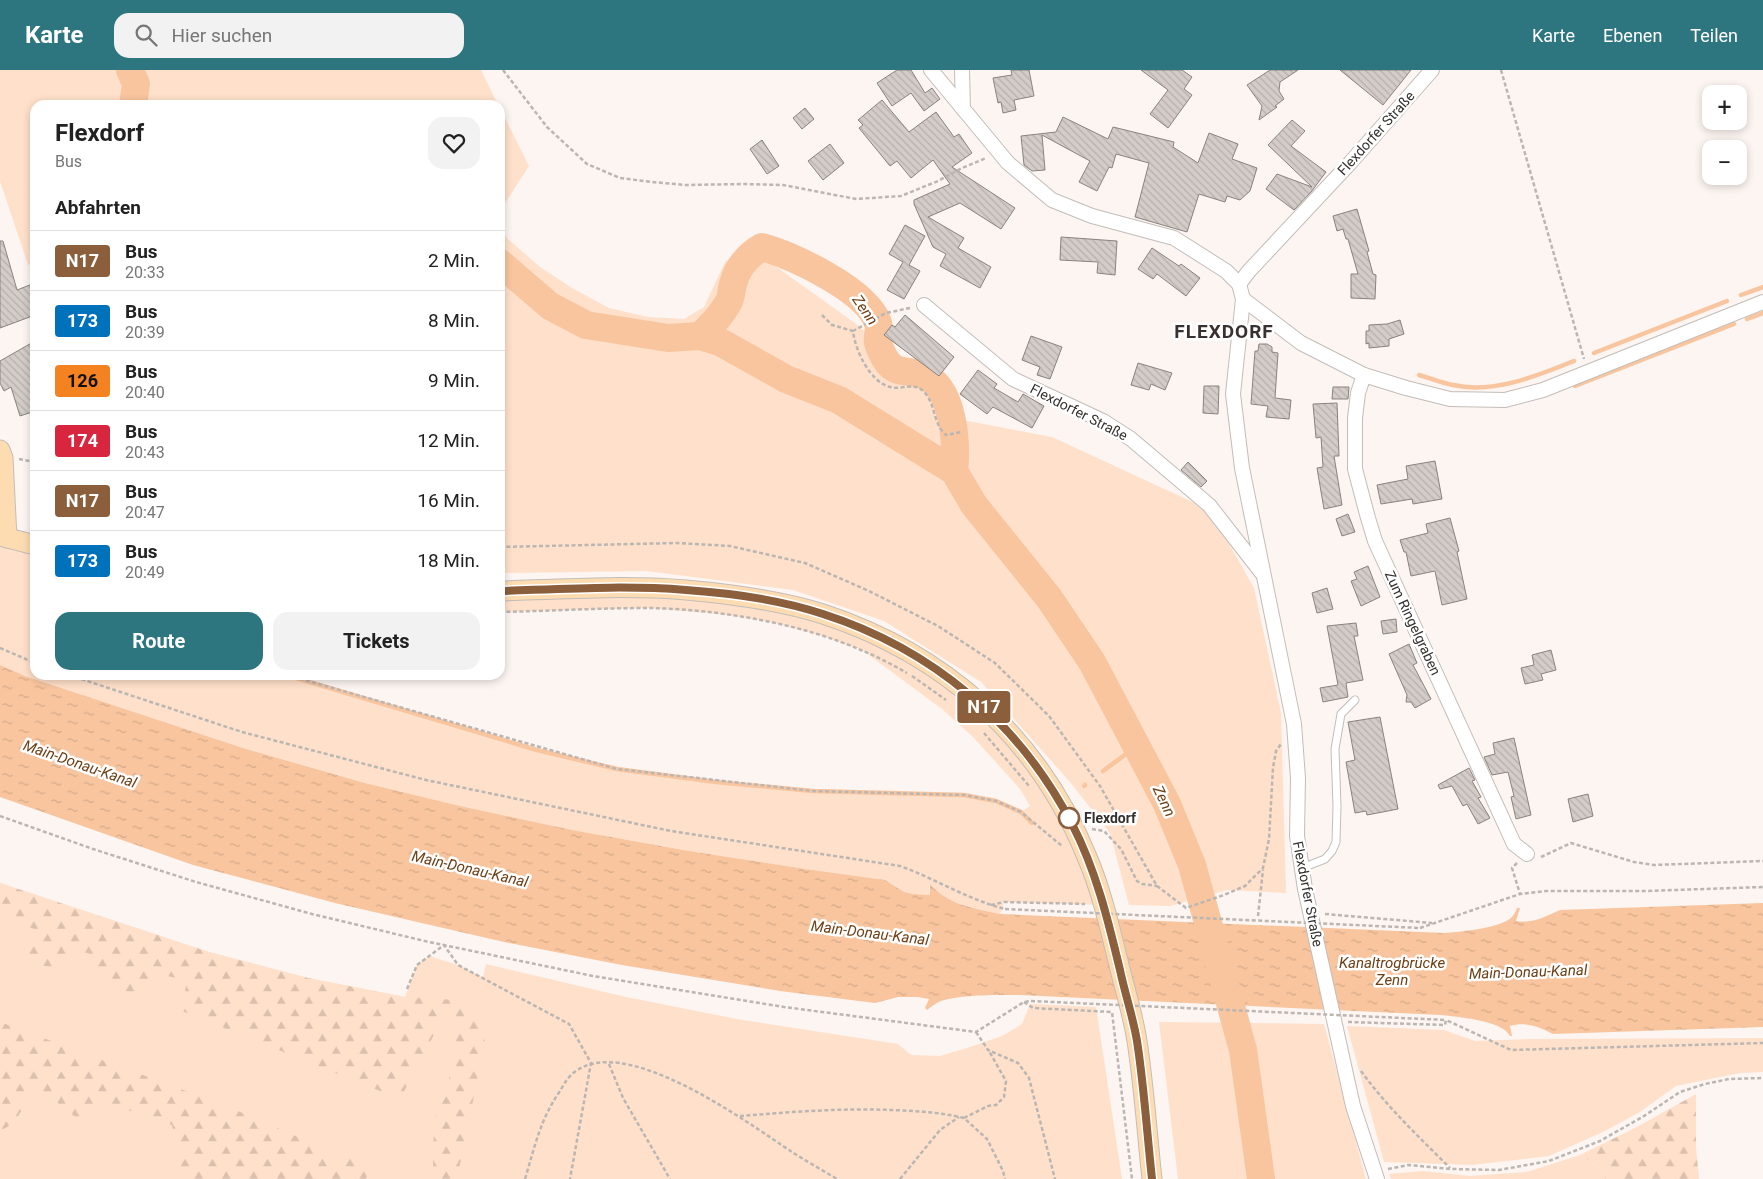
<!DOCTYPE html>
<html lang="de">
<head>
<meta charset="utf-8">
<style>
	:root { --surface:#fff; --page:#f2f2f2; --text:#222; --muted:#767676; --line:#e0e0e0; --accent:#2d757f }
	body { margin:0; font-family:Roboto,sans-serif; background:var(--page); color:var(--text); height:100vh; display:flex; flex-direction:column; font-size:19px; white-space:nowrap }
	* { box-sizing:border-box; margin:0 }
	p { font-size:16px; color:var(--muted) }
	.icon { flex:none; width:28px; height:28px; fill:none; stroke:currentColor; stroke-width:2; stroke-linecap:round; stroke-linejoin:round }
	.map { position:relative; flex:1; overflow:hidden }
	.sheet { position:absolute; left:30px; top:30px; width:475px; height:580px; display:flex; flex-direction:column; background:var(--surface); border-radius:15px; box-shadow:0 2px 8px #0003 }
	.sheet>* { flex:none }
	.badge { padding:0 10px; border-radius:4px; font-size:18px; line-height:32px }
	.buttons { position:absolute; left:1702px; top:15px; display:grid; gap:10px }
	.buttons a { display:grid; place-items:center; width:45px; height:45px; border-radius:10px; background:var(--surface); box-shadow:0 2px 8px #0003; font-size:25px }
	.map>.badge { position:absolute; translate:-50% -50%; box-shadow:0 0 0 2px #fff }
	h2 { padding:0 25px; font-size:19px; line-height:45px }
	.round { display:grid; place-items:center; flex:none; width:52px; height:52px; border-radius:15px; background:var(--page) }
	.overview { display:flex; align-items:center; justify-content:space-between; height:85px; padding:0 25px }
	h1 { font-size:24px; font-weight:700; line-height:38px }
	.cta { display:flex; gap:10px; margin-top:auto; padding:10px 25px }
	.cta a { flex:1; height:58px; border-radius:15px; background:var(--accent); color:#fff; font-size:20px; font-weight:700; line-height:58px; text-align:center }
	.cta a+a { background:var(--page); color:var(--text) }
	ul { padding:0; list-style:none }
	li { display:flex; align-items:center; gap:15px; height:60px; padding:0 25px; border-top:1px solid var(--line) }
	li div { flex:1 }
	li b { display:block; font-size:19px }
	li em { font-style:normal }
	li .badge { min-width:55px; font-weight:700; text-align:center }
	header { display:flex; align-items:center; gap:30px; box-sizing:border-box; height:70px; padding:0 25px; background:var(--accent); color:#fff }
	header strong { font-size:24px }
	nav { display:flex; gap:28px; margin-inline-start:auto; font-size:18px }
	.search { width:350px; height:45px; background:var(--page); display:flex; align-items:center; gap:12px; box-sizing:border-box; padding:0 18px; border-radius:15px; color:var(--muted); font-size:19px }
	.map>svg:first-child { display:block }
</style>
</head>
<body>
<header>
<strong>Karte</strong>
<div class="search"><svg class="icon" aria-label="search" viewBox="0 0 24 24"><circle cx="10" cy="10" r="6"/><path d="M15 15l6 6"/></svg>Hier suchen</div>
<nav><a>Karte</a><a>Ebenen</a><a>Teilen</a></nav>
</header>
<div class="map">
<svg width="1763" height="1109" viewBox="0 0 1763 1109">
	<defs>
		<pattern id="forest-firs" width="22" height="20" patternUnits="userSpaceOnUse" patternTransform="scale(1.25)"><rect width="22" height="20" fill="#ffe0ca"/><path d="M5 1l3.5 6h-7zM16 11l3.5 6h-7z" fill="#dbc0ae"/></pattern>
		<pattern id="water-ripples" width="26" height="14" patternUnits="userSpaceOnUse" patternTransform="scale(1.25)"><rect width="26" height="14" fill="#f8c59f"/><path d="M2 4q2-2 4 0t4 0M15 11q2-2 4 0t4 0" fill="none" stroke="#d5aa89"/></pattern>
		<pattern id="building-back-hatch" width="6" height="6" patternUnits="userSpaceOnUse" patternTransform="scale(1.25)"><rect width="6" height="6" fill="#d3ccc8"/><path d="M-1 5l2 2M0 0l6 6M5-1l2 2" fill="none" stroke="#b6b0ac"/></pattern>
	</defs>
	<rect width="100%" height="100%" fill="#fcf5f1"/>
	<!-- grass -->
	<g fill="#ffe0ca">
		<path d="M0 0H481L498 35H35V193L28 195 0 111Z"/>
		<path d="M500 38 529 96 500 141Z"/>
		<path d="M500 159 508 169 540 197 572 218 609 238 648 247 684 249 704 237 725 192 746 175 859 256 957 349 1052 367 1199 435 1229 474 1254 518 1281 643 1286 823 1227 820 1170 836 1129 835 1110 763 1070 712 981 612 884 551 793 520 647 501 500 503Z"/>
		<path d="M0 466 35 475V605H286L537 680 617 699 716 712 813 721 964 725 996 731 1021 742 1030 736 1020 719 973 667 942 639 862 580 820 565 767 551 719 544 649 538 500 542V521L727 525 880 567 1024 679 1104 835 1004 832 1000 844C975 839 947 833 929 815L930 825 913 824 904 822 885 810 806 799 689 781 572 760 456 735 365 713 246 679 25 606 0 595Z"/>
		<path d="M0 813 209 882 308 908 405 927 417 895 429 886 458 895 483 907 486 894 626 927 737 949 898 974 911 985 940 986 967 978 1002 966 1022 954 1030 934 1096 937 1122 1109H0Z"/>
		<path d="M1159 952 1324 954 1366 1109H1178Z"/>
		<path d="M1347 956 1444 960 1475 971 1531 969 1763 968V1002L1740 1003 1676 1016 1640 1042 1605 1061 1549 1086 1472 1095 1384 1092Z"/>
		<path d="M1580 1085 1603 1100 1605 1109H1391L1389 1104 1422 1101 1470 1106 1527 1102Z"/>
	</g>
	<!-- forest -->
	<g fill="url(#forest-firs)">
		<path d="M0 813 209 882 308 908 405 927 457 930 478 936 485 972 457 1109H428L433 1103 434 1051 443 1029 454 1016 449 1008 458 955 450 949 438 957 400 1029 182 941 187 910 167 906 143 926 96 912 93 885 74 879 50 898 27 889 34 859 0 846Z"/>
		<path d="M0 952 229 1037 305 1070C315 1086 324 1083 340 1086 351 1088 362 1090 373 1092L366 1109H184L172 1055 98 1030 78 1049 36 1016 14 1053 0 1061Z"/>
		<path d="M1696 1024V1078L1699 1109H1605L1603 1100 1580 1085 1635 1058Z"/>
	</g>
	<!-- water -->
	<path fill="url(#water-ripples)" d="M0 595 25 606 246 679 365 713 456 735 572 760 689 781 806 799 885 810 904 822 913 824 930 825V814C946 834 976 839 1000 844L1444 863C1460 862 1499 858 1511 848 1514 845 1516 841 1517 838H1520L1516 851C1533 854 1546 846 1560 840L1763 833V957L1553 964C1539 957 1525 951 1510 956L1512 966H1510C1502 950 1457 947 1441 945L1020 925C1001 925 952 924 937 933 933 935 930 938 927 940L925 938 929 929 918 927H898L875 933 780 921 622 895 504 872 335 833 193 795 0 727Z"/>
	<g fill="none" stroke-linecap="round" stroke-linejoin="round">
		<!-- stream -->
		<g stroke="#f8c59f" stroke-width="4.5">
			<path d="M1741 225 1763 217"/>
			<path d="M1747 249 1763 243"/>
			<path d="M1594 283 1727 231"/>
			<path d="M1419 305C1430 308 1441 313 1453 315 1493 324 1537 306 1574 291"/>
			<path d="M1575 316 1734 254"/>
			<path d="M286 605 537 680 617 699 716 712 813 721 964 725 996 731 1021 742 1032 753"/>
			<path d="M1103 701 1137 676"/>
			<path d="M1084 716 1085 715"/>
		</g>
		<!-- river -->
		<g stroke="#f8c59f" stroke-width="28">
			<path d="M130 0 136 14 133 35"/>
			<path d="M500 193 550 236 586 255 668 268 700 266 720 272 786 309 839 330 954 401 974 435 1049 528 1092 592 1167 734 1192 795 1243 980 1261 1109"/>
			<path d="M700 266C711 256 721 246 728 233 732 227 731 220 733 214 737 198 748 185 762 177 793 186 867 220 878 253 880 259 877 266 878 272 879 278 884 288 888 293 897 304 910 300 923 305 954 317 957 373 954 401"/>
		</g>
	</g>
	<!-- building -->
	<g fill="url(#building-back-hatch)" stroke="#89837f">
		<path d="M897 0H911L925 23 932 18 940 29 924 41 911 23 892 36 877 13Z"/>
		<path d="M1011 0H1029L1034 26 1014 30 1016 40 1003 43 1001 32 998 33 993 8 1012 5Z"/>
		<path d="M1141 0H1182L1192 7 1184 19 1192 25 1168 58 1150 44 1168 20Z"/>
		<path d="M1270 0H1298L1280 12 1279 21 1284 29 1275 36 1277 37 1259 50 1262 36 1247 15Z"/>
		<path d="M1340 0H1411L1383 35Z"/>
		<path d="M882 30 909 62 936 42 954 67 959 64 972 83 952 97 1015 138 1001 159 960 133 928 147 964 168 958 178 991 197 980 218 940 196 946 184 933 177 914 134V130L950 114 933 90 911 108 897 91 890 96 859 58 863 55 858 50Z"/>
		<path d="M805 38 814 49 802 59 793 48Z"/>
		<path d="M1063 47 1108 69 1113 57 1174 72 1173 77 1198 93 1209 63 1238 74 1232 89 1257 98 1250 121 1240 130 1227 126 1225 132 1199 124 1187 162 1135 147 1149 93 1116 84 1112 98 1109 97 1097 121 1079 112 1090 91 1042 65 1045 100 1032 101 1024 95 1021 66 1056 62Z"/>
		<path d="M1292 50 1305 61 1291 76 1326 102 1311 122 1294 140 1266 119 1277 104 1312 117 1268 75Z"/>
		<path d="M762 70 779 96 767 104 750 79Z"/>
		<path d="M830 74 844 93 823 110 808 91Z"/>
		<path d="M1357 139 1369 181 1367 182 1373 204 1376 205 1375 229 1351 228V204H1358L1348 169H1346L1343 159 1337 161 1333 146Z"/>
		<path d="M905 155 925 166 909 195 920 201 904 229 887 220 903 192 889 184Z"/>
		<path d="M1061 167 1117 171 1115 205 1097 203 1098 192 1060 190Z"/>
		<path d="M0 171H3L17 220 35 213V245L0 258Z"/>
		<path d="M1152 178 1179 196 1181 194 1200 208 1186 226 1157 204 1153 209 1138 199Z"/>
		<path d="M905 245 954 287 939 306 884 265 892 255 895 257Z"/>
		<path d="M1400 250 1404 264 1389 269V276L1369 278V273L1366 274V261H1369V255L1387 254Z"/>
		<path d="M1031 266 1062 277 1050 309 1037 305 1040 297 1022 290Z"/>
		<path d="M35 271V341L20 346 11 317 4 321 0 313V291Z"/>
		<path d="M1259 274H1267L1272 277V282L1278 283 1275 328 1291 330 1289 349 1266 347 1268 336 1251 334 1255 281H1258Z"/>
		<path d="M1138 293 1172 303 1165 320 1151 314 1149 320 1131 315Z"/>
		<path d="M978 300 997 314 994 318 1018 332 1023 324 1044 336 1032 358 993 337 987 344 960 324Z"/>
		<path d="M1204 316H1219L1218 344 1203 343Z"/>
		<path d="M1333 317H1349L1348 329H1332Z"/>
		<path d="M1337 333 1339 386H1334L1342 435 1324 439 1317 398 1323 397 1321 367 1316 368 1313 334Z"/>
		<path d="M1435 391 1442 429 1413 434 1412 429 1381 434 1377 415 1408 409 1406 396Z"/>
		<path d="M1188 392 1207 411 1201 417 1181 400Z"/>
		<path d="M1348 444 1355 462 1342 466 1336 449Z"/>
		<path d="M1450 448 1459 481 1457 482 1467 529 1442 535 1435 501 1411 506 1406 482H1404L1400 470 1428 463 1426 454Z"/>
		<path d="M1368 496 1380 527 1361 536 1351 511 1357 509 1354 502Z"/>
		<path d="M1327 518 1333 539 1317 543 1312 523Z"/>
		<path d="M1396 549 1397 562 1383 564 1381 551Z"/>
		<path d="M1356 553 1358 566H1354L1363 610 1346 613 1348 627 1323 632 1320 618 1338 615 1327 556Z"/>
		<path d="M1409 574 1417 593 1413 595 1431 629 1415 638 1411 632H1406L1407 625 1389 584Z"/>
		<path d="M1551 580 1556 600 1541 604 1543 610 1525 614 1521 598 1534 595 1532 585Z"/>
		<path d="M1380 647 1398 739 1367 745 1366 741 1355 743 1346 692 1355 690 1348 652Z"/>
		<path d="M1514 668 1531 745 1516 749 1511 727 1514 726 1508 702 1492 705 1484 687 1495 684 1493 673Z"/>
		<path d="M1469 698 1475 710 1472 711 1481 727 1478 728 1490 748 1478 754 1467 734 1463 736 1452 716 1440 719 1438 715Z"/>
		<path d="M1588 724 1593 746 1573 752 1568 729Z"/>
	</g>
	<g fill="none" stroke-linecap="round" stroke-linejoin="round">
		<defs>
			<path id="lane" d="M1302 798 1325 789 1332 781 1336 772 1337 736 1335 679 1341 644 1355 630"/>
			<g id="street">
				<path d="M931 0 1008 93 1052 130 1092 146 1174 168 1226 201 1239 214 1243 229 1233 324 1242 398 1294 654 1298 708 1297 766 1305 819 1353 1036 1377 1109"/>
				<path d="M962 0 963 39"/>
				<path d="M1239 214 1249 201 1350 93 1432 0"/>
				<path d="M1243 229 1301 273 1364 305 1406 318 1450 329 1505 330 1543 320 1763 232"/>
				<path d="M924 235 1013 309 1103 351 1131 369 1209 435 1262 503"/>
				<path d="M1364 305 1358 323 1355 348V399L1368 448 1375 471 1514 774 1527 784"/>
			</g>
			<g id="secondary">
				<path d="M0 380 3 388 7 468"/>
				<path d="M0 466 35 475"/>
				<path d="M500 521C562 519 624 515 686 520 731 524 779 530 823 544 945 584 1038 667 1087 787 1102 822 1110 859 1119 895 1125 920 1133 945 1137 971 1144 1016 1147 1063 1152 1109"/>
			</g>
		</defs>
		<!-- lane casing -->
		<use href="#lane" stroke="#c3bdb9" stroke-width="9"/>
		<!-- street casing -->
		<use href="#street" stroke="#c3bdb9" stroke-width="16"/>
		<!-- secondary casing -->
		<use href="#secondary" stroke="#c3bdb9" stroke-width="21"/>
		<!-- path -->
		<g stroke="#bbb6b2" stroke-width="2.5" stroke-dasharray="4 2.5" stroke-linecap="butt">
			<path d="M503 0 547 57 587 94 620 108 652 112 686 115 745 114 783 115 856 129 901 126 938 111 962 98 986 88"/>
			<path d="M1501 0 1584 289"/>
			<path d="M910 238 886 243 853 261C855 280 870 312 890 317 901 320 915 312 923 321 933 330 933 344 939 356 940 359 944 363 946 365L962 362"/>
			<path d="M822 245 832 255 853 261"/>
			<path d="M19 389 35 392"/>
			<path d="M500 477 677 473 730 476 805 493 869 521 938 556 995 593 1049 646 1100 716 1157 816 1186 838 1224 825 1245 816 1263 798 1269 769 1273 698 1276 681 1281 674"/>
			<path d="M500 542C549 541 599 538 648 538 716 539 801 553 863 581 878 587 893 595 907 603"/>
			<path d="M0 578 35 593"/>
			<path d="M69 605 242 662 426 710 671 761 900 796C936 809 969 830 1005 839"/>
			<path d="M287 605 617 699 813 721 964 725 996 731 1021 742 1062 776"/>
			<path d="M912 606 946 630"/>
			<path d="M956 638 971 650"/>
			<path d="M984 663 1029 716"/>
			<path d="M0 746 93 779 196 812 312 844 429 872 593 906 784 937 976 962 1024 932 1031 931"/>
			<path d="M1092 759 1104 761 1121 779 1137 811 1142 814 1157 816"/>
			<path d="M1541 787 1571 773 1634 792 1654 795 1763 791"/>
			<path d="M1517 793 1512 798 1520 824"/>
			<path d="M991 835 1004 832 1085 834"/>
			<path d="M1325 844 1432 853"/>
			<path d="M1258 846 1263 800"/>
			<path d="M1420 858 1520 824 1546 821H1646L1763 817"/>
			<path d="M407 919 417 895 444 875 458 895 569 954 591 993 570 1109"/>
			<path d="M1024 932 1033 938 1112 942 1132 1109"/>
			<path d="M1348 952 1445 955 1446 950 1511 980 1763 973"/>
			<path d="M976 962 988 980 1018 993 1029 1008 1055 1109"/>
			<path d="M609 994 623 1028 670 1109"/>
			<path d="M1361 1001C1387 1037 1419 1067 1450 1098"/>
			<path d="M740 1046C790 1042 841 1038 891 1040 916 1041 939 1042 964 1048L987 1069 1003 1101 1005 1109"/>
			<path d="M964 1048 988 1036 996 1035 1004 1027 1006 1011 989 981"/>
			<path d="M1388 1099 1409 1095 1451 1099 1499 1100 1549 1091 1600 1071 1644 1046 1680 1022 1705 1014 1729 1009 1763 1008"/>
			<path d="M525 1109C535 1076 540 1050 560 1021 563 1016 566 1010 571 1005 620 958 748 1053 792 1082 806 1091 822 1100 837 1109"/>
			<path d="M900 1109 940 1060 959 1047"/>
		</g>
		<!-- lane -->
		<use href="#lane" stroke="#fff" stroke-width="7"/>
		<!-- street -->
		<use href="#street" stroke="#fff" stroke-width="14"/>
		<!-- secondary -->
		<use href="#secondary" stroke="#fedcb2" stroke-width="19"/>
		<!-- path-bridge -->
		<g stroke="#bbb6b2" stroke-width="2.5" stroke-dasharray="4 2.5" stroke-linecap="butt">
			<path d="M1005 839 1420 858"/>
			<path d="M1031 931 1446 950"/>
		</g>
	</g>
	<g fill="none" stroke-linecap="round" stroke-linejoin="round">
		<defs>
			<path id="line" d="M500 521C562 519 624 515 686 520 730 523 781 530 823 544 932 579 1019 652 1072 754 1096 800 1108 850 1120 900 1125 924 1133 947 1137 971 1144 1016 1147 1063 1152 1109"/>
		</defs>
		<!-- line casing -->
		<use href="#line" stroke="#fff" stroke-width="11"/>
		<!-- line -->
		<use href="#line" stroke="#8b5e3c" stroke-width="8"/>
	</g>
	<!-- markers -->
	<circle fill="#fff" stroke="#8b5e3c" stroke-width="2.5" cx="1069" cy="748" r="10"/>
	<g text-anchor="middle" stroke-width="5" stroke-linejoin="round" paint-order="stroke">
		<!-- street labels -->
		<g font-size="14" fill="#33302e" stroke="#fff">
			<text transform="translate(1376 63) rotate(-48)" y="5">Flexdorfer Straße</text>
			<text transform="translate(1079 342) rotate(27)" y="5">Flexdorfer Straße</text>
			<text transform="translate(1413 553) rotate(65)" y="5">Zum Ringelgraben</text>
			<text transform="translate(1308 824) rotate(79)" y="5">Flexdorfer Straße</text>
		</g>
		<!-- stop labels -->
		<g font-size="14" font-weight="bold" fill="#33302e" stroke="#fff" text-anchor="start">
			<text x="1084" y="753">Flexdorf</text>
		</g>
		<!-- water labels -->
		<g font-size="15" font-style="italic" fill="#6f4016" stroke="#fff">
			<text transform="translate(865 240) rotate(55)" y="5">Zenn</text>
			<text transform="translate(80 694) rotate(19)" y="5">Main-Donau-Kanal</text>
			<text transform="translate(1164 731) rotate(64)" y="5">Zenn</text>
			<text transform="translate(470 799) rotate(13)" y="5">Main-Donau-Kanal</text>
			<text transform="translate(870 863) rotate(7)" y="5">Main-Donau-Kanal</text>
			<text x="1392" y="898">Kanaltrogbrücke<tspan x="1392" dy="17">Zenn</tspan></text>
			<text transform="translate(1528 902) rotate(-2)" y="5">Main-Donau-Kanal</text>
		</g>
		<!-- district labels -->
		<g font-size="19" font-weight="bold" letter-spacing="1" fill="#37322f" stroke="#fff">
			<text x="1224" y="268">FLEXDORF</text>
		</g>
	</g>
</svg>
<div class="buttons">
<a>+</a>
<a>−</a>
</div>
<b class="badge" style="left:984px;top:637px;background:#8b5e3c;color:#fff">N17</b>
<section class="sheet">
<div class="overview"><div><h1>Flexdorf</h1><p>Bus</p></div><a class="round"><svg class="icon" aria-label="heart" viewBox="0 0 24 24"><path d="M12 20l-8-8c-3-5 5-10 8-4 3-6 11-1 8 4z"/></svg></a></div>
<h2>Abfahrten</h2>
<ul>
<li><span class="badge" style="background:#8b5e3c;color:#fff">N17</span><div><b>Bus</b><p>20:33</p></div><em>2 Min.</em></li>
<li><span class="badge" style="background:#0072bc;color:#fff">173</span><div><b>Bus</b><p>20:39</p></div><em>8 Min.</em></li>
<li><span class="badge" style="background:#f58220;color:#111">126</span><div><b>Bus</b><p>20:40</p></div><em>9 Min.</em></li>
<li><span class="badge" style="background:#d7263d;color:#fff">174</span><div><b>Bus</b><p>20:43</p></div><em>12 Min.</em></li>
<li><span class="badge" style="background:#8b5e3c;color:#fff">N17</span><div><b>Bus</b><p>20:47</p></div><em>16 Min.</em></li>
<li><span class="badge" style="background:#0072bc;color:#fff">173</span><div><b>Bus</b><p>20:49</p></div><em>18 Min.</em></li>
</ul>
<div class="cta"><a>Route</a><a>Tickets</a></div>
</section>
</div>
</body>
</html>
